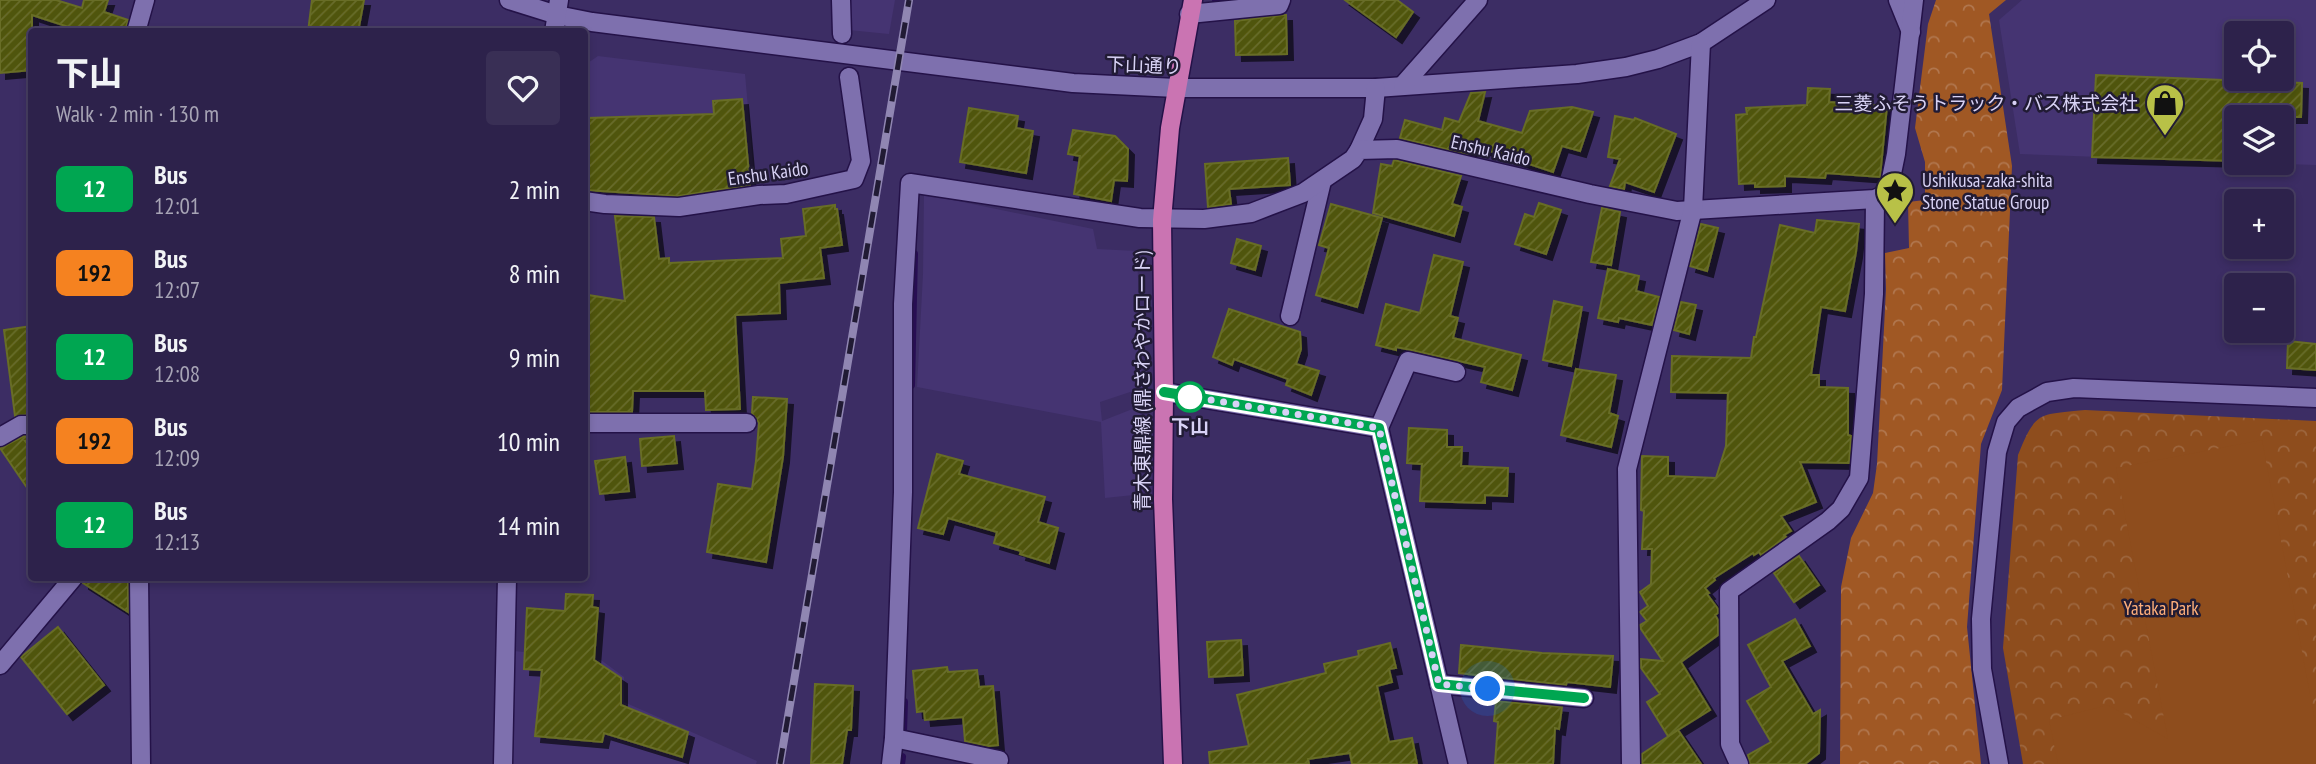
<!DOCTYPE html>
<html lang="en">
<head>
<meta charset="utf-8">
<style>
	:root { --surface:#2d224b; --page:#392f55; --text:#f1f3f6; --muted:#a7a4b5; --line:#483f63 }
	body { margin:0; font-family:"PT Sans Narrow","Noto Sans JP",sans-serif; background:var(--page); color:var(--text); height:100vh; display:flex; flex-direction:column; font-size:26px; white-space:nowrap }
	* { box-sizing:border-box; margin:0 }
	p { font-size:23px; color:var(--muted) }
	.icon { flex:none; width:38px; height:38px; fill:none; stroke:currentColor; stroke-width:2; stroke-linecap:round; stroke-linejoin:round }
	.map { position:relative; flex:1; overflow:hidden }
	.panel { position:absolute; left:28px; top:28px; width:560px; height:553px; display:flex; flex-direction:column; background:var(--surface); border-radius:7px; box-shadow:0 4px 10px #0003,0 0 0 2px var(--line) }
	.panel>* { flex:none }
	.badge { padding:0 14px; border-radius:10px; font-size:24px; line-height:46px }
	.controls { position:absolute; left:2224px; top:21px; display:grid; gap:14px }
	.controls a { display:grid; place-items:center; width:70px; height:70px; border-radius:7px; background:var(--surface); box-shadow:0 4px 10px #0003,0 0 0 2px var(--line); font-size:35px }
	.you { position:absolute; width:35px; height:35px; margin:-18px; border:5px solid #fff; border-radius:50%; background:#1a73e8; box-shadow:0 0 0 10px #1a73e833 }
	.map>.badge { position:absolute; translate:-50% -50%; box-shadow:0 0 0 4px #fff }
	.round { display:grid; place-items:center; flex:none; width:74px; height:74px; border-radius:7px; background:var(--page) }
	.headline { display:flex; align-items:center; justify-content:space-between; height:119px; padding:0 28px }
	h1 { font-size:33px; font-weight:800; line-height:52px }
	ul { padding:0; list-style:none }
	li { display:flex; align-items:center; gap:21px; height:84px; padding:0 28px }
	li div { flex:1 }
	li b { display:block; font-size:26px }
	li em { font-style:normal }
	li .badge { min-width:77px; font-weight:700; text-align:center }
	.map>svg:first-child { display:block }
</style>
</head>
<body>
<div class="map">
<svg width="2316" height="764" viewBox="0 0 2316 764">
	<defs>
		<pattern id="forest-crowns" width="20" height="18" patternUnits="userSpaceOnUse" patternTransform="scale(1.75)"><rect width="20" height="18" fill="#a05824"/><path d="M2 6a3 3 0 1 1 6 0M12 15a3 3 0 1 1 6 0" fill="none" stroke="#b1774f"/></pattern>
		<pattern id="park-crowns" width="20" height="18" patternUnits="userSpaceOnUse" patternTransform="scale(1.75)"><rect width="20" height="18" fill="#8e4d1d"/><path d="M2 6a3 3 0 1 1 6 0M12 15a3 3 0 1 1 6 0" fill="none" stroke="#9d663e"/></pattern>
		<pattern id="building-hatch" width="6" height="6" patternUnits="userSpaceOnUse" patternTransform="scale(1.75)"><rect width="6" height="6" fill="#505509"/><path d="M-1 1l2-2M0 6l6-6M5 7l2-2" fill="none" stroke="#686d2d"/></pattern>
		<filter id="shadow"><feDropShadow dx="6" dy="6" stdDeviation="0" flood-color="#0009"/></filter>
	</defs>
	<rect width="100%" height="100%" fill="#3c2d64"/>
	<!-- built -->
	<g fill="#453472" fill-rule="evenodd">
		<path d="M849 0H895L889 34 849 30Z"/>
		<path d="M2022 0H2316V165L2249 163H2282V117H2236V162L2020 154 1999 20ZM2236 33H2282V79H2236Z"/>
		<path d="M598 56 745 74 755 186 666 197 585 193V65Z"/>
		<path d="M924 194 1093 229 1097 249 1137 251 1142 388 1100 402 1102 421 1140 406 1143 494 1105 498 1101 422 917 387 923 274Z"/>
		<path d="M514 651 601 660 624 677V702L757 761 756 764H510Z"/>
	</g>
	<!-- forest -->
	<path fill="url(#forest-crowns)" d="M1936 0H2006L1989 14 2012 166 2002 390 1981 444 1967 627 1981 764H1840L1841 587 1851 538 1873 493 1877 464 1886 289 1885 253 1909 248 1908 202 1925 200V162L1915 128 1928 24Z"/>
	<!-- park -->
	<path fill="url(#park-crowns)" d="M2085 410 2316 421V764H2023L2003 648 2018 455C2036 410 2039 415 2085 410Z"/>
	<!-- garden -->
	<path fill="#8e4d1d" d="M2262 440 2316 726V764H2058L2049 720 2108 705 2168 739 2116 468Z"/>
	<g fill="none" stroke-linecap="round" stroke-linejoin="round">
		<!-- stream -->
		<g stroke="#280e53" stroke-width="8">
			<path d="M1216 0H1219"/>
			<path d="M911 385 914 254"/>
			<path d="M903 731 904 702"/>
			<path d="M901 764 902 757"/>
		</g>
	</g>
	<!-- building -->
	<g fill="url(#building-hatch)" stroke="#676d25" stroke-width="2" filter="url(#shadow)">
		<path d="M0 0H56L82 8 84 0H108L104 12 128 20 125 32H84L32 15V70L0 73Z"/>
		<path d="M312 0H364L358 32H308Z"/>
		<path d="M1345 0H1397L1413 12 1396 37Z"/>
		<path d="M1283 15H1286L1287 54 1236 55 1235 21Z"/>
		<path d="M2096 75 2302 83 2301 117H2236V161L2092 157Z"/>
		<path d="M1808 88 1830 89 1829 102 1887 106 1880 177 1826 173 1825 178 1785 176V186L1755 187V183L1739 184 1736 115 1747 114 1746 108 1807 105Z"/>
		<path d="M1485 92 1478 121 1522 133 1530 111 1572 107 1593 112 1580 151 1562 146 1553 172 1472 145 1470 152 1467 154 1400 138 1405 120 1442 130 1445 118 1459 122 1471 93Z"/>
		<path d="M742 99 750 185 678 196 586 190 588 118 714 114 713 101Z"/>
		<path d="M969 108 1018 116 1016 128 1033 131 1026 173 960 162Z"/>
		<path d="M1615 116 1634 120 1635 118 1676 134 1654 192 1625 182 1624 189 1610 186 1620 159 1608 157Z"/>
		<path d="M1073 130 1115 136 1128 149 1127 181 1114 180 1111 201 1074 194 1080 156 1068 154Z"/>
		<path d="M1288 158 1290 185 1229 189 1231 204 1208 207 1205 164Z"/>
		<path d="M1394 160 1461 176 1452 204 1462 207 1454 236 1373 213 1381 164 1392 166Z"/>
		<path d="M1539 203 1561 210 1546 254 1515 244 1525 214 1534 217Z"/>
		<path d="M1331 204 1382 218 1357 307 1316 295 1329 248 1319 245Z"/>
		<path d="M835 205V209H837L842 245 820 248 824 278 779 283 780 313 735 315 740 409 706 410 705 391H633L632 412H584V321L588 295 625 301 615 216 654 217 659 259 669 258V263L783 258 781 239 806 236 803 209Z"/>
		<path d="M1602 208 1620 212 1611 265 1591 262Z"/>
		<path d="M1817 220 1859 224 1856 252 1845 311 1821 307 1811 375H1819V387L1848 388V435L1851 436 1849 463 1800 462 1816 502 1781 516 1791 531 1784 535 1786 537 1761 555 1759 552 1754 555 1753 553 1714 578 1715 580 1705 588 1709 593 1707 594 1718 609V613L1715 615 1718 620V635L1681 662 1710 710 1668 736 1647 702 1660 694 1641 668V659L1663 661 1641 629 1640 625 1647 621 1640 612 1648 606 1640 592 1651 584 1652 549H1642L1644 511 1641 510 1642 456 1668 457V476L1716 478 1726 446 1728 393 1671 392 1672 356 1751 358 1754 337H1756L1780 225 1815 233Z"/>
		<path d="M1701 224 1718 228 1707 271 1690 266Z"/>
		<path d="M1237 239 1261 246 1255 270 1231 263Z"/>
		<path d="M1434 255 1463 262 1450 316 1458 318 1453 338 1521 355 1512 390 1481 382 1485 367 1411 350 1396 347V350L1376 345 1386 304 1420 313Z"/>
		<path d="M1608 269 1639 276 1636 291 1659 297 1652 325 1619 318 1618 322 1598 318Z"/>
		<path d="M1554 301 1582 307 1571 366 1543 360Z"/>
		<path d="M1681 302 1696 305 1689 334 1674 330Z"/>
		<path d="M1229 309 1300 332 1301 349 1296 364 1319 371 1311 395 1286 385 1288 379 1234 359 1232 365 1213 357Z"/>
		<path d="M32 326V414L15 416 4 330Z"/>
		<path d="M2288 341 2316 344V370L2287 368Z"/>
		<path d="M1576 369 1616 375 1609 413 1618 416 1611 447 1561 435Z"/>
		<path d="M753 397 787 399 783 457 766 562 707 552 718 484 752 489 756 461 759 423 752 413Z"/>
		<path d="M1409 428 1447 430V447H1462L1461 466 1508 468 1507 496 1485 495V503L1420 501 1422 464 1407 463Z"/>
		<path d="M24 436H32V441H25L32 450V495L0 448Z"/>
		<path d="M674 436 677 463 642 466 640 439Z"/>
		<path d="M937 454 963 461 959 474 1045 497 1038 522 1058 528 1049 563 1020 554 1021 551 994 543 997 532 948 518 943 534 918 528Z"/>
		<path d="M625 457 629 491 600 494 595 461Z"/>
		<path d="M1799 556 1819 585 1794 602 1774 573Z"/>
		<path d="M84 578H128V612L83 583Z"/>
		<path d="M566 594 593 595 592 607 598 608 594 660 621 678V705L688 732 682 757 604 733 602 742 535 736 542 670 524 669 527 608 565 611Z"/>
		<path d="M1795 619 1810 646 1782 661 1813 714 1820 710 1819 753 1805 764H1750L1748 755 1771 742 1747 701 1771 687 1748 645Z"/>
		<path d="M58 627 104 685 67 714 21 657Z"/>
		<path d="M1241 640 1243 675 1209 677 1207 642Z"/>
		<path d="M1390 643 1396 668 1389 669 1392 682 1377 686 1389 742 1412 738 1417 764H1352L1350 753 1308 759 1309 764H1210L1209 752 1249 746 1237 695 1326 673 1324 664 1359 656 1358 651Z"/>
		<path d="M1461 645 1542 653 1613 656 1610 687 1567 682 1566 685 1459 673Z"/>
		<path d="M947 667 948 672 977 670 979 687 993 686 998 745 989 746 965 741 963 717 925 720 924 711 917 712 913 671Z"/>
		<path d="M815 684 853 686 851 730H847L842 764H811Z"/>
		<path d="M1496 701 1562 707 1559 729 1555 728 1553 764H1495L1498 722 1494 721Z"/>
		<path d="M1678 730 1701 764H1642V754Z"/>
	</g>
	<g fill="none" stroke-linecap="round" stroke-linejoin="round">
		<defs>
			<g id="minor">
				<path d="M509 0 557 15 592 22 1073 83 1176 88H1376L1577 74 1626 67 1658 59 1701 43 1766 0"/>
				<path d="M841 0 842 34"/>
				<path d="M1898 0 1911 32"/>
				<path d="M1189 14 1279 5 1281 0"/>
				<path d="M136 32 145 0"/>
				<path d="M554 32 559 0"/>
				<path d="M1403 85 1478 0"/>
				<path d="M1359 150 1373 119 1376 88"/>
				<path d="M584 201 605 204 679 207 759 195 786 194 854 179 861 161 849 77"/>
				<path d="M1290 316 1322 181"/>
				<path d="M1164 392 1379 428 1458 764"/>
				<path d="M584 423H747"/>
				<path d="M1379 428 1408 361 1456 372"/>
				<path d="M0 437 21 425H32"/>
				<path d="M139 578 141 764"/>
				<path d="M0 665 73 578"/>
				<path d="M1439 684 1584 698"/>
				<path d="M894 738 999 760"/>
				<path d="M503 764 507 578"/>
				<path d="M891 764 894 738 903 492V304L910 183 1140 218 1204 219 1251 213 1303 193 1353 159 1359 150 1397 149 1590 194 1677 211 1875 199 1888 193 1896 154 1914 0"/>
				<path d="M1631 764 1627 469 1693 209 1701 43"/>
				<path d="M1739 764 1730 744 1729 591 1828 521 1841 509 1859 478 1874 294 1875 199"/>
				<path d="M1999 764 1982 669 1981 619 1997 452 2006 422 2018 408 2047 392 2074 388 2316 398"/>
			</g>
			<path id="major" d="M1173 764 1163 499 1164 392 1162 220 1170 128 1193 0"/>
		</defs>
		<!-- minor casing -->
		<use href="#minor" stroke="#241248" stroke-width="21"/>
		<!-- major casing -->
		<use href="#major" stroke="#241248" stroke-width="21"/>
		<!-- minor -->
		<use href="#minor" stroke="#7e70ae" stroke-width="18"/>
		<!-- major -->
		<use href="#major" stroke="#ca74b2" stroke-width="18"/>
		<defs>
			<path id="rail" d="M780 764 909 0"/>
		</defs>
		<!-- rail casing -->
		<use href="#rail" stroke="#9086b2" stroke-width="8"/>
		<!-- rail -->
		<use href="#rail" stroke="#211b34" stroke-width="5" stroke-dasharray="16" stroke-linecap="butt"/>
	</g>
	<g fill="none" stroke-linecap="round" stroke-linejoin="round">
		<defs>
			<path id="line" d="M1164 392 1379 428 1439 684 1584 698"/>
		</defs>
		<!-- line casing -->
		<use href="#line" stroke="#fff" stroke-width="16"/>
		<!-- line -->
		<use href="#line" stroke="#00a651" stroke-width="10"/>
		<!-- walk -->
		<path stroke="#d8d2f5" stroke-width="7" stroke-dasharray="0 12.6" d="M1190 397 1182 395 1379 428 1439 684 1488 689"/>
	</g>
	<!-- icons -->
	<defs>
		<symbol id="shop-pin" viewBox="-11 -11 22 30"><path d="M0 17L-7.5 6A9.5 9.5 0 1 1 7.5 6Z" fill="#b8c147" stroke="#211b34"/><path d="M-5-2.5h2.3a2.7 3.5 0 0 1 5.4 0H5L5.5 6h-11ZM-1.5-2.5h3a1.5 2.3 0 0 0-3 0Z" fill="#111"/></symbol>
		<symbol id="sight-pin" viewBox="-11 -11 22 30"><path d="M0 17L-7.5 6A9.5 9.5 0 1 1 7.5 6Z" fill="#b8c147" stroke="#211b34"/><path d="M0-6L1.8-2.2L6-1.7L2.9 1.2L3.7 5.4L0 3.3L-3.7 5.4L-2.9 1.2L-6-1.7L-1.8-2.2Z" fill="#111"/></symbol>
	</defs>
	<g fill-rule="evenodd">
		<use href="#shop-pin" x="2143" y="81" width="44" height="60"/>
		<use href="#sight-pin" x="1873" y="169" width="44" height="60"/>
	</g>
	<!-- markers -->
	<circle fill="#fff" stroke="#00a651" stroke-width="3.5" cx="1190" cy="397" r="14"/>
	<g text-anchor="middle" stroke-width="5" stroke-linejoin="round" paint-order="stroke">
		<!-- street labels -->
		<g font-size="19" fill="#d8d2f5" stroke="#211b34">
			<text transform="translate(1144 65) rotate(2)" y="7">下山通り</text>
			<text transform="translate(1491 150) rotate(13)" y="7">Enshu Kaido</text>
			<text transform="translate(768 173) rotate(-8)" y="7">Enshu Kaido</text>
			<text transform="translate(1142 381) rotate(-90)" y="7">青木東鼎線 (鼎さわやかロード)</text>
		</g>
		<!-- poi labels -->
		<g font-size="19" fill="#d8d2f5" stroke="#211b34" text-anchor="end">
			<text x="2138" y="110">三菱ふそうトラック・バス株式会社</text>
			<text x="1922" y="187" text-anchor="start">Ushikusa-zaka-shita<tspan x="1922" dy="22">Stone Statue Group</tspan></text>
		</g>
		<!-- stop labels -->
		<g font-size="19" font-weight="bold" fill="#d8d2f5" stroke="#211b34">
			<text x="1190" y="433">下山</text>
		</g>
		<!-- park labels -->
		<g font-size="19" fill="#ffaf7b" stroke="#211b34">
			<text x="2161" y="615">Yataka Park</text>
		</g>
	</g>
</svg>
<div class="controls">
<a><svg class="icon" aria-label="locate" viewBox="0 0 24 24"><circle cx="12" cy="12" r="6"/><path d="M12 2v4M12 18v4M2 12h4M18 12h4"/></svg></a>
<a><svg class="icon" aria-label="layers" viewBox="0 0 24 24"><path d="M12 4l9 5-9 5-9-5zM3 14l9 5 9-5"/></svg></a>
<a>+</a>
<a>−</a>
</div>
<div class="you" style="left:1488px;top:689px"></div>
<section class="panel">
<div class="headline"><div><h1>下山</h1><p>Walk · 2 min · 130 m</p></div><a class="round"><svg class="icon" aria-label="heart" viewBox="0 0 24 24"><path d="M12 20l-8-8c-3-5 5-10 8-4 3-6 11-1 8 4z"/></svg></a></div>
<ul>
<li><span class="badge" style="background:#00a651;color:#fff">12</span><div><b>Bus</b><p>12:01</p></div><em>2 min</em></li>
<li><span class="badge" style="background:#f58220;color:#111">192</span><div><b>Bus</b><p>12:07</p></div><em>8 min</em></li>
<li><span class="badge" style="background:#00a651;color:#fff">12</span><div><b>Bus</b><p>12:08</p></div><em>9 min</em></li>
<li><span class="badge" style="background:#f58220;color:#111">192</span><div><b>Bus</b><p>12:09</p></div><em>10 min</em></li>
<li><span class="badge" style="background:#00a651;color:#fff">12</span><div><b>Bus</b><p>12:13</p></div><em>14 min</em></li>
</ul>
</section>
</div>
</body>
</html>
